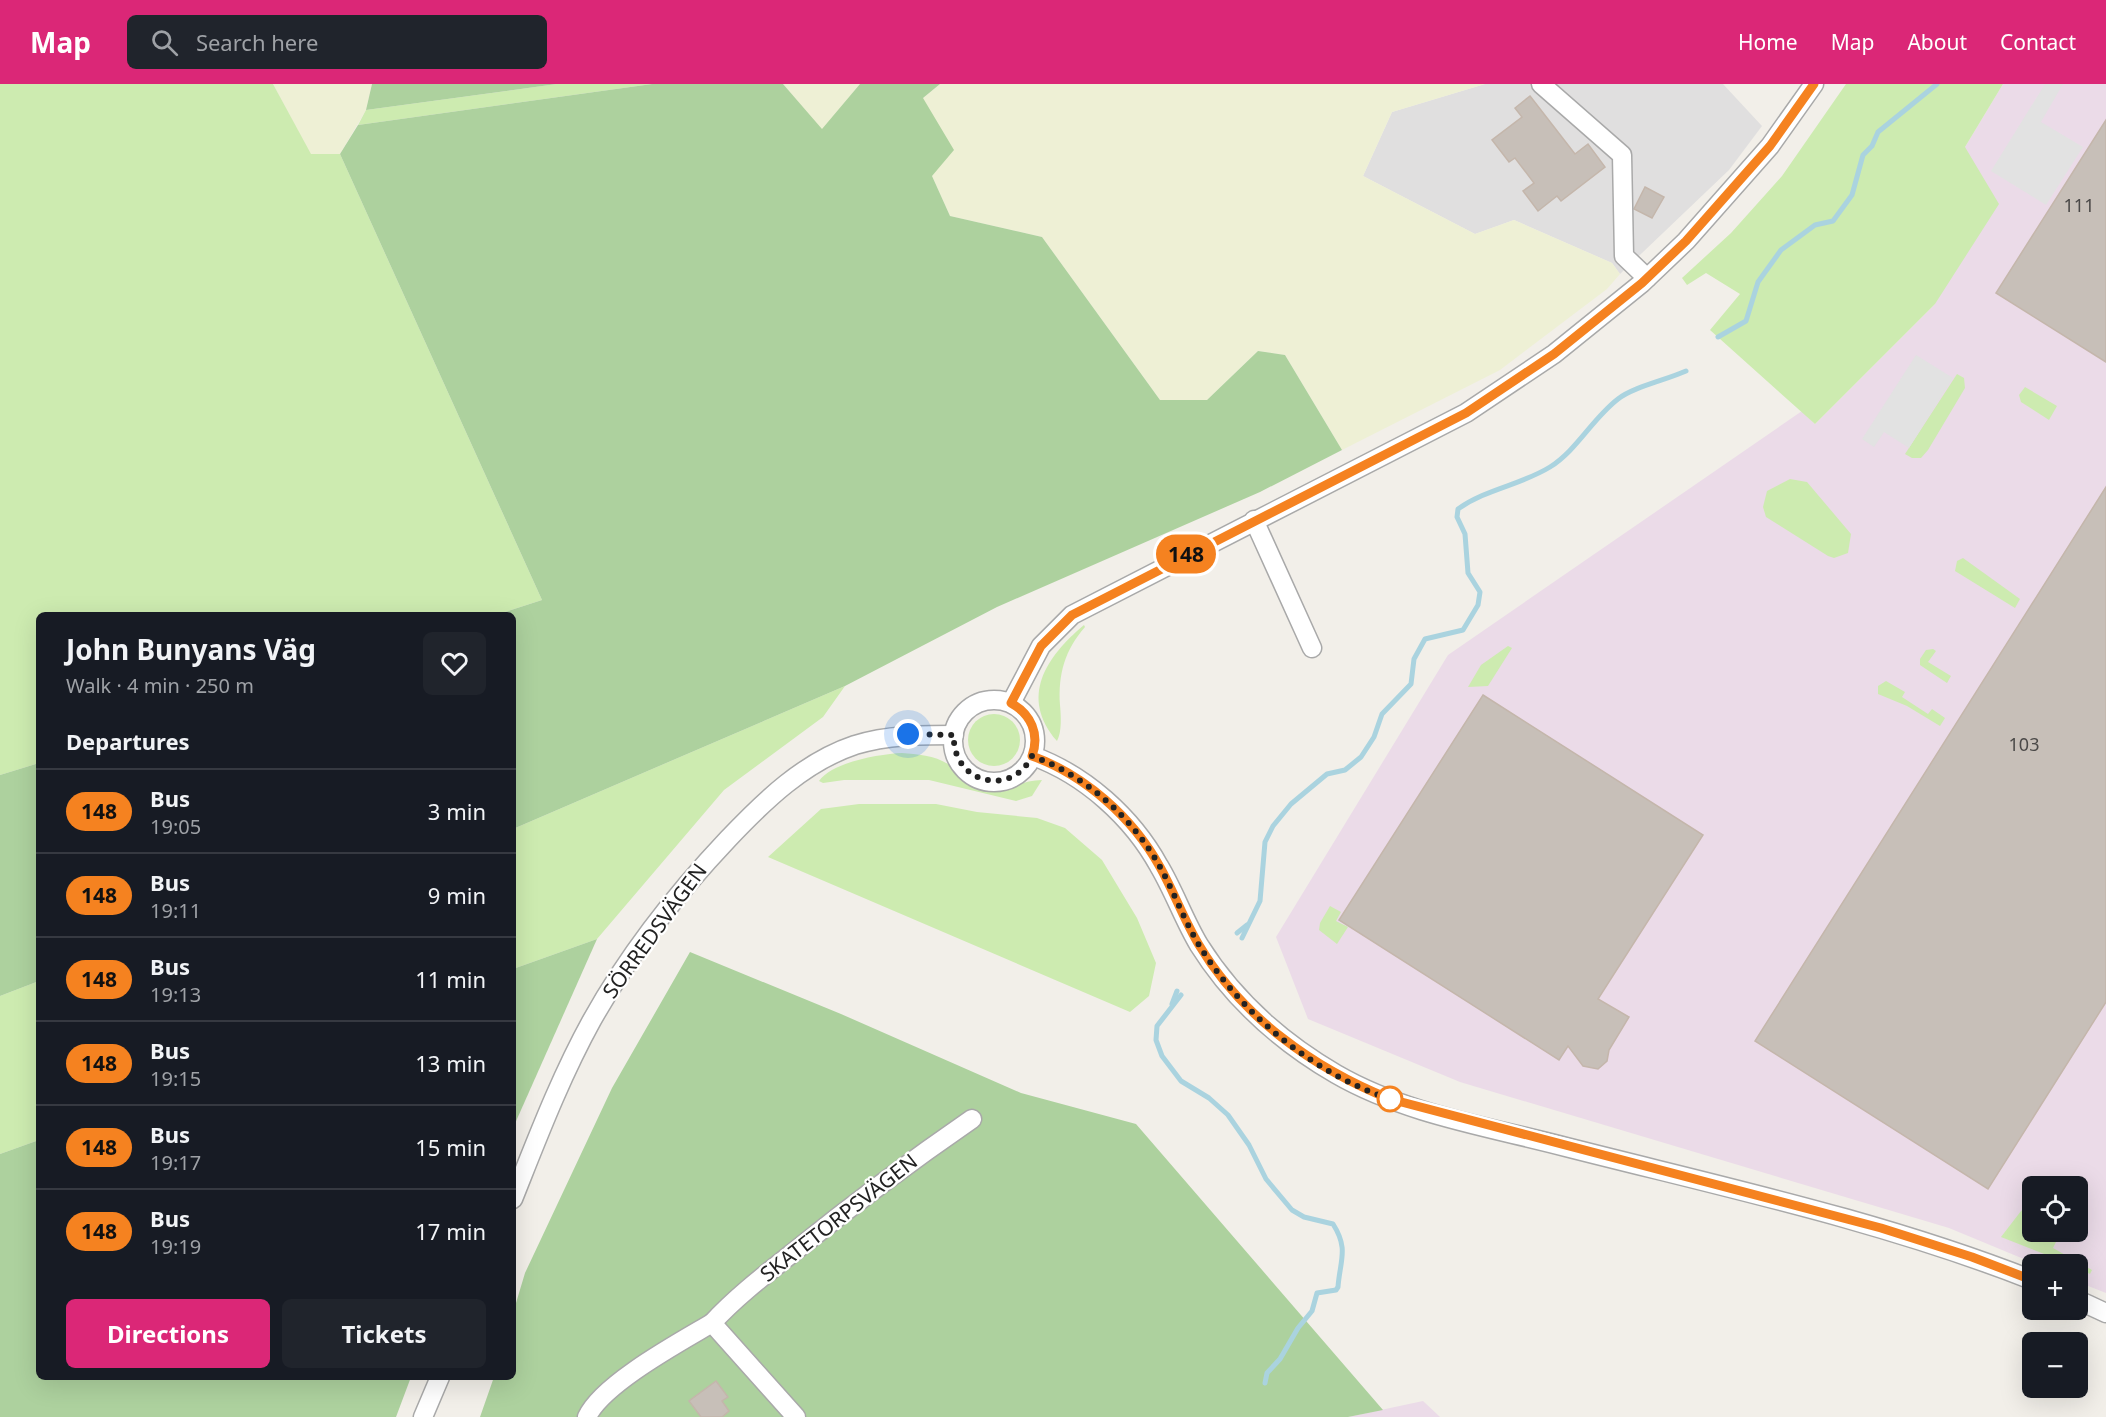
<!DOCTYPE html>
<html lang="en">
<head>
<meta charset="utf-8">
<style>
	:root { --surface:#171b24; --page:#20242c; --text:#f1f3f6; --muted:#9ea1a6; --line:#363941; --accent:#db2777 }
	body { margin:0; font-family:"Noto Sans",sans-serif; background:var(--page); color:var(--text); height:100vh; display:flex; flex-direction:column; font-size:22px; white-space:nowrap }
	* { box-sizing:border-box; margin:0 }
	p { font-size:20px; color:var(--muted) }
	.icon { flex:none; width:33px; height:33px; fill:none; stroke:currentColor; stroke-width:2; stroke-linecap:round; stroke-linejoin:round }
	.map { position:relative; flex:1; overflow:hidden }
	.side { position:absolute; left:36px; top:528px; width:480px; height:768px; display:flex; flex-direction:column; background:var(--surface); border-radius:9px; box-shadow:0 6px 24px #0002 }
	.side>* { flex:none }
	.badge { padding:0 12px; border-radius:20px; font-size:21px; line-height:39px }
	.controls { position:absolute; left:2022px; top:1092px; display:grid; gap:12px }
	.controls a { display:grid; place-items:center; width:66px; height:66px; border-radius:9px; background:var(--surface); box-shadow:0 6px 24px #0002; font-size:30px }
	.you { position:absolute; width:30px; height:30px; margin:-15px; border:4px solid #fff; border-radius:50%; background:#1a73e8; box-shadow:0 0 0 9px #1a73e833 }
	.map>.badge { position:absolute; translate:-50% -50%; box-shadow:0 0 0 3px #fff }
	h2 { padding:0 30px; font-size:22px; line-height:54px }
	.round { display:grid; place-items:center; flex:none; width:63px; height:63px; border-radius:9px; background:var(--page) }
	.overview { display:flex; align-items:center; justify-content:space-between; height:102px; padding:0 30px }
	h1 { font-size:28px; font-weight:700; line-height:45px }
	.action { display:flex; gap:12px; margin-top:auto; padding:12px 30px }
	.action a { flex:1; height:69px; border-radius:9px; background:var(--accent); color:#fff; font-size:24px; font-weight:700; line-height:69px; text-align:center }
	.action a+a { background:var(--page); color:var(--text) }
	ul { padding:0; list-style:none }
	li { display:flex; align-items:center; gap:18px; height:84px; padding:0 30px; border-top:2px solid var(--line) }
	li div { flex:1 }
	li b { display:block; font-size:22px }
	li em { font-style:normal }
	li .badge { min-width:66px; font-weight:700; text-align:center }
	header { display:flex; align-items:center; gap:36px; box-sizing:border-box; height:84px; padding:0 30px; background:var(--accent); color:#fff }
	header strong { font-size:28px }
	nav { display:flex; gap:33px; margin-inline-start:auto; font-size:21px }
	.search { width:420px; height:54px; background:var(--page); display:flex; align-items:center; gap:15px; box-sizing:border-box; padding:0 21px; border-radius:9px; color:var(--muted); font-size:22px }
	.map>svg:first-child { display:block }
</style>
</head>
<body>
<header>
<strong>Map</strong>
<div class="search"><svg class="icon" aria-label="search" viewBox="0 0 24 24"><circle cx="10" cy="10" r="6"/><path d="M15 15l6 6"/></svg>Search here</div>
<nav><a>Home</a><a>Map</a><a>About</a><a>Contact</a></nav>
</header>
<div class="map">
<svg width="2106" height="1333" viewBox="0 0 2106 1333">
	<rect width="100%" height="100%" fill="#f2efe9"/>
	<!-- residential -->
	<path fill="#e0dfdf" d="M1485 0H1723L1762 42 1729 86 1620 190 1612 179 1514 136 1475 150 1363 92 1392 28Z"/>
	<!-- industrial -->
	<g fill="#ebdbe8" fill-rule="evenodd">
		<path d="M2003 0H2106V1209L2078 1198V1180H2036L1949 1144 1460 998 1308 935 1276 853 1448 571 1802 327 1815 340 1935 220 1965 63ZM2032 1102H2078V1148H2032Z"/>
		<path d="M1423 1317 1440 1333H1348Z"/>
	</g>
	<!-- farmland -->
	<g fill="#eef0d5">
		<path d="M273 0H372L366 26 340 70 311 71Z"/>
		<path d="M783 0H860L822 46Z"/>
		<path d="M940 0H1485L1392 28 1363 92 1475 150 1514 136 1612 179 1620 190 1607 205 1500 286 1342 366 1285 271 1258 267 1207 316H1160L1042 153 950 132 932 92 923 14Z"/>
	</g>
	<!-- grass -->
	<g fill="#cdebb0">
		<path d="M0 0H273L311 70H340L542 516 496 531H39V679L0 691Z"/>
		<path d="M557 0H652L358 41 366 26Z"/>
		<path d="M1846 0H2003L1965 63 1999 120 1935 220 1815 340 1710 246 1740 210 1706 189 1687 201 1682 194 1731 149 1782 92Z"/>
		<path d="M1957 290 1964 294 1965 304 1928 366 1921 374H1912L1905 370Z"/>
		<path d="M2025 303 2057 322 2049 336 2021 318 2019 311Z"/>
		<path d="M1790 395 1807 398 1851 450 1848 469 1834 474 1828 472 1766 433 1763 423 1767 407Z"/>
		<path d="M1963 474 2020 515 2015 524 1955 487 1957 477Z"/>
		<path d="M1084 541 1085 543C1065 566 1058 590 1060 621 1061 632 1062 648 1057 657 1019 613 1046 573 1084 541Z"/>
		<path d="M1508 562 1512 564 1488 602 1468 603 1481 581Z"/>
		<path d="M1933 565 1936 567 1928 578 1951 592 1947 599 1920 581V575L1926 566Z"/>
		<path d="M1886 597 1905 608 1902 613 1928 630 1932 625 1945 634 1940 642 1907 622 1878 610V602Z"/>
		<path d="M845 602 823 633 724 706 597 855 513 885V745Z"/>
		<circle cx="994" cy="656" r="26"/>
		<path d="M902 669C918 670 939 672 952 683 962 692 968 701 982 705 1003 710 1021 696 1042 696L1032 712 1016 717 929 696H844L823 699 819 697C832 678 880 670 902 669Z"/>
		<path d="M859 720H936L977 728 1037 734 1065 744 1102 776 1137 834 1156 879 1149 912 1130 928 768 773 821 725Z"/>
		<path d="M1330 822 1341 828 1336 837 1348 843 1337 860 1319 846 1320 839Z"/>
		<path d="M39 897V1056L0 1070V912Z"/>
		<path d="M2032 1119V1148H2061L2053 1164 2092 1186 2090 1190 2078 1184V1180H2070L2001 1153 2021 1127Z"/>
	</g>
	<!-- forest -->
	<g fill="#add19e">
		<path d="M372 0H557L366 26Z"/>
		<path d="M652 0H783L822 45 860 0H940L923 14 954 66 932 92 950 132 1042 153 1160 316H1207L1258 267 1285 271 1342 366 1260 408 997 523 845 602 513 745V531H496L542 516 340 70 358 41Z"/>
		<path d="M39 679V897L0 912V691Z"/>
		<path d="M597 855 513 1044V885Z"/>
		<path d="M690 868 841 930 1021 1009 1136 1040 1383 1326 1348 1333H480L494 1293H513V1229L525 1189 612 1004Z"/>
		<path d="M39 1056V1293H411L396 1333H0V1070Z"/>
	</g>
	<!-- parking -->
	<g fill="#e2e2e2">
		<path d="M2045 0H2063L2041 38 2083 63 2046 121 1991 87Z"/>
		<path d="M1916 271 1953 294 1909 364 1884 348 1874 363 1862 355Z"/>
	</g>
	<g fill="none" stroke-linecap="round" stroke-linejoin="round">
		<!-- stream -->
		<g stroke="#aad3df" stroke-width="5">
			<path d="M1718 253 1746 237 1758 198 1781 166 1815 141 1833 137 1852 111 1863 71 1872 62 1878 48 1937 0"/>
			<path d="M1237 849 1247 841"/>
			<path d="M1242 854 1260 817 1265 758 1273 742 1291 720 1327 690 1345 686 1361 673 1374 653 1382 630 1411 600 1414 575 1425 555 1463 546 1478 521 1480 508 1468 489 1465 450 1457 433 1458 425C1486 405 1521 401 1550 383 1577 366 1592 335 1618 315 1633 303 1666 296 1686 287"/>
			<path d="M1181 911 1157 942 1156 956 1162 972 1181 997 1209 1014 1228 1031 1249 1061 1266 1095 1292 1126 1304 1133 1333 1140C1349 1165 1340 1176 1338 1203L1336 1206 1317 1209 1312 1227 1298 1244 1280 1275 1267 1289 1265 1299"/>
			<path d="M1172 920 1177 907"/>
		</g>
	</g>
	<!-- building -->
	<g fill="#c7bfb8" stroke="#c4b6ab" stroke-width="1.5">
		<path d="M1530 12 1575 70 1588 60 1605 83 1561 117 1557 112 1538 127 1523 107 1534 99 1515 74 1509 78 1492 56 1522 33 1515 24Z"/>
		<path d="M2106 36V278L1996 209Z"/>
		<path d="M1645 103 1664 113 1652 134 1634 125Z"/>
		<path d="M2106 403V918L1988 1105 1755 957Z"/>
		<path d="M1483 611 1703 751 1598 915 1629 933 1609 966 1607 977 1598 985 1583 982 1568 962 1559 976 1339 836Z"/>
		<path d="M716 1297 728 1313 722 1317 729 1327 722 1333H701L689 1317Z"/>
	</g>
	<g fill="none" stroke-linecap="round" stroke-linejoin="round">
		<defs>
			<g id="minor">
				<path d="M1541 0 1622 71 1624 172 1647 194"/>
				<path d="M1254 436 1312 564"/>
				<circle cx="994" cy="657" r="41"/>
				<path d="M1011 619 1041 562 1072 531 1466 329 1554 270 1642 199 1686 157 1770 62 1814 0"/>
				<path d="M1033 672C1085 691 1132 733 1159 782 1174 807 1184 836 1199 861 1233 915 1281 958 1336 990 1405 1030 1490 1043 1566 1063 1723 1103 1882 1137 2032 1196"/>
				<path d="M513 1115C537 1055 560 994 592 936 629 870 676 810 728 755 764 717 804 678 855 661 888 651 920 651 954 651"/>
				<path d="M2078 1216 2106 1229"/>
				<path d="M712 1239C737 1212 766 1190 795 1167 852 1121 911 1077 972 1035"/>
				<path d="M423 1333 440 1293"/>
				<path d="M587 1333C602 1300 680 1258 712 1239L796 1333"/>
			</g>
		</defs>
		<!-- minor casing -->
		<use href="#minor" stroke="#a9a9a9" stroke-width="21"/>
		<!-- minor -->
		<use href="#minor" stroke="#fff" stroke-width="18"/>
	</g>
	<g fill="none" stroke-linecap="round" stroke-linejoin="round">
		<defs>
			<path id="line" d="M1814 0 1770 62 1686 157 1642 199 1554 270 1466 329 1072 531 1041 562 1011 619C1031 630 1040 650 1032 672 1085 691 1133 734 1160 783 1174 808 1184 836 1199 861 1242 933 1313 984 1390 1015L1881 1144 1972 1173 2032 1196"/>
		</defs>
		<!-- line casing -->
		<use href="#line" stroke="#fff" stroke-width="14"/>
		<!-- line -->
		<use href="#line" stroke="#f58220" stroke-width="9"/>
		<!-- walk -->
		<path stroke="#222" stroke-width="6" stroke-dasharray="0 10.8" d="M908 650 954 651C951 698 1011 715 1032 672 1085 691 1133 734 1160 783 1174 808 1184 836 1199 861 1241 930 1314 990 1390 1015"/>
	</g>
	<!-- markers -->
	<circle fill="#fff" stroke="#f58220" stroke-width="3" cx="1390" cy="1015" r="12"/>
	<g text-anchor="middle" stroke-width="4.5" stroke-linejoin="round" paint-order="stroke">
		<!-- number labels -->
		<g font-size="18" fill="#4b4948">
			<text x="2079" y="128">111</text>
			<text x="2024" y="667">103</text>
		</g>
		<!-- street labels -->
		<g font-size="21" fill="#222" stroke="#fff">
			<text transform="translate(655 847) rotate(-54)" y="7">SÖRREDSVÄGEN</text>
			<text transform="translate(839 1134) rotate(-38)" y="7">SKATETORPSVÄGEN</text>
		</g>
	</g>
</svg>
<div class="controls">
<a><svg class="icon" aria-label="locate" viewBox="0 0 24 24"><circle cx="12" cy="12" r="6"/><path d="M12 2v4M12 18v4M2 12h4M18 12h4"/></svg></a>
<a>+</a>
<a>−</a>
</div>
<div class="you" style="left:908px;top:650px"></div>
<b class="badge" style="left:1186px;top:470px;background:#f58220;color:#111">148</b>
<section class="side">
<div class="overview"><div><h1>John Bunyans Väg</h1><p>Walk · 4 min · 250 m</p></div><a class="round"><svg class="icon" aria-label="heart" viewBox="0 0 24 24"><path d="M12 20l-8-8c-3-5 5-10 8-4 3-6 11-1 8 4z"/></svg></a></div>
<h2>Departures</h2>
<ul>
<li><span class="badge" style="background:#f58220;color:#111">148</span><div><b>Bus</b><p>19:05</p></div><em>3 min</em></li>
<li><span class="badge" style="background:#f58220;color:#111">148</span><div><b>Bus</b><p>19:11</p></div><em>9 min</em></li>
<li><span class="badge" style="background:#f58220;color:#111">148</span><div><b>Bus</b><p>19:13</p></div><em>11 min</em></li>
<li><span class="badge" style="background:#f58220;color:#111">148</span><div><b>Bus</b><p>19:15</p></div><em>13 min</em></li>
<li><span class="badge" style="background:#f58220;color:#111">148</span><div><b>Bus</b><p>19:17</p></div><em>15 min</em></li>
<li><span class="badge" style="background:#f58220;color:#111">148</span><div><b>Bus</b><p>19:19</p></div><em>17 min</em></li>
</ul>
<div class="action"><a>Directions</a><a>Tickets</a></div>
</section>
</div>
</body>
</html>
